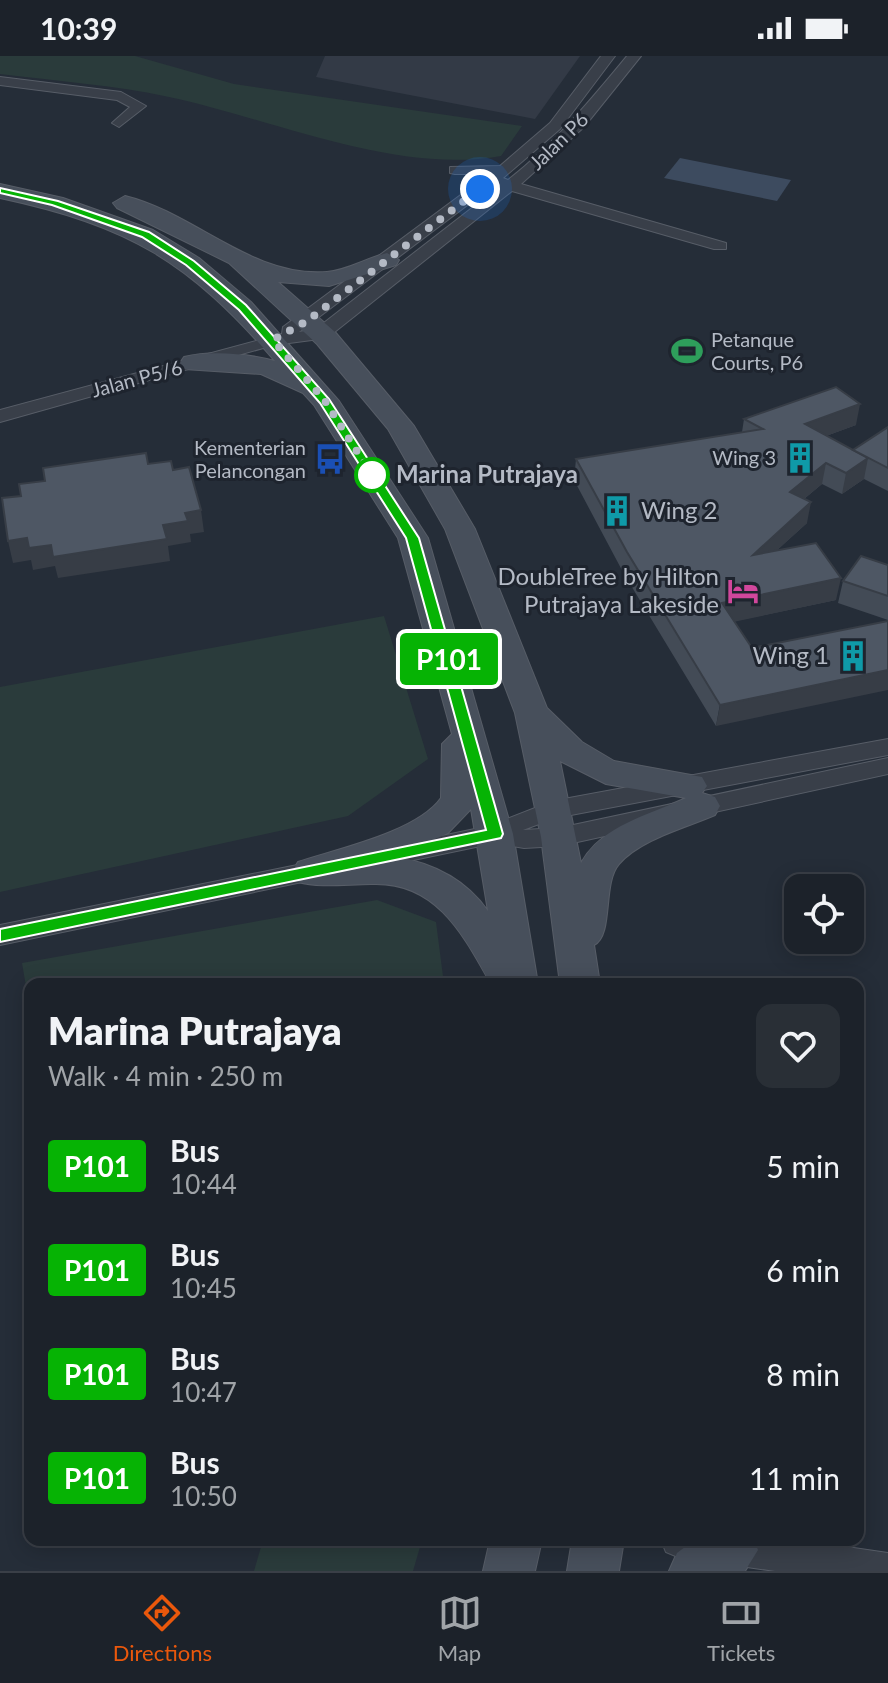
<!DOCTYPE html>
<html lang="en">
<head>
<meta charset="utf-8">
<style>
	:root { --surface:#1c222a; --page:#292f36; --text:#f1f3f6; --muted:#a0a4a8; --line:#3a3f47; --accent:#ea580c }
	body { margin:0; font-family:Lato,sans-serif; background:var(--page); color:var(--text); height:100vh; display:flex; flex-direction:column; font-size:30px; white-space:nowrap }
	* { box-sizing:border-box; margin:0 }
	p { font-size:26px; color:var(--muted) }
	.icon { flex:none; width:44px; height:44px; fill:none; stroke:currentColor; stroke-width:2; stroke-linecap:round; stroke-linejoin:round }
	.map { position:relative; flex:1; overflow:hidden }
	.panel { position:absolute; left:24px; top:922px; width:840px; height:568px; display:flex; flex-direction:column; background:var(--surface); border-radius:16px; box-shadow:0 4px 20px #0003,0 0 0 2px var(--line) }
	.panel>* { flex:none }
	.badge { padding:0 16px; border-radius:6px; font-size:28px; line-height:52px }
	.buttons { position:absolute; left:784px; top:818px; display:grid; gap:16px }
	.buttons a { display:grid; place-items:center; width:80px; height:80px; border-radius:16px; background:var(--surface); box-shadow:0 4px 20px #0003,0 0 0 2px var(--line); font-size:40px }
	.you { position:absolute; width:40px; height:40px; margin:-20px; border:6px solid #fff; border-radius:50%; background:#1a73e8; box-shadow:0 0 0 12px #1a73e833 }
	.map>.badge { position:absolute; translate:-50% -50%; box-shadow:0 0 0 4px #fff }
	.round { display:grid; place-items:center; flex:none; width:84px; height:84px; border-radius:16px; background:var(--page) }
	.summary { display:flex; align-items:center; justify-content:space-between; height:136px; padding:0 24px }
	h1 { font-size:38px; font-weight:800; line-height:60px }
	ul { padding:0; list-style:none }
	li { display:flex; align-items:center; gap:24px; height:104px; padding:0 24px }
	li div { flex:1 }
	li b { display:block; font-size:30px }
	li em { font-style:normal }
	li .badge { min-width:88px; font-weight:700; text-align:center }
	.status { display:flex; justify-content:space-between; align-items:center; height:56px; padding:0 40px; background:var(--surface); direction:ltr }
	.status svg { height:22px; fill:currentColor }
	.dock { display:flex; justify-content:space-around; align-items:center; height:112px; border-top:2px solid var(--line); background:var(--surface); font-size:22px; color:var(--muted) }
	.dock a { display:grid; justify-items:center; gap:4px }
	.dock .on { color:var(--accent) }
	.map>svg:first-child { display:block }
</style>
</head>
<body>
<div class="status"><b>10:39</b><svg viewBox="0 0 49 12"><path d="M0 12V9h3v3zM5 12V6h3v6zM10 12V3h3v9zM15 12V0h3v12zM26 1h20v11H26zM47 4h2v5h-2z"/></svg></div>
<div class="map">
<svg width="888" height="1515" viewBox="0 0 888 1515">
	<rect width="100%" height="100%" fill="#252d38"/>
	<!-- airport -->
	<path fill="#333a46" d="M325 0H580L535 63 316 21Z"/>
	<!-- green -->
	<g fill="#2a3b3b">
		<path d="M0 0H135L234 28 522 70 501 100C396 119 273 63 169 41 114 29 56 25 0 18Z"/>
		<path d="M384 560 428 703 348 760 0 836V631Z"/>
		<path d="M377 844 436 866 444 928H30V954L22 907Z"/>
		<path d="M263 1484H422L413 1515H254Z"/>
	</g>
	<!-- water -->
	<path fill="#3d4b5f" d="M680 102 791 124 777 145 664 122Z"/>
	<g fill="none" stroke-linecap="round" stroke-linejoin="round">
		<defs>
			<g id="street">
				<path d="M601 0H615L560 73 503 122 508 124C554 88 590 45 627 0H641L584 71 521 128 726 187V193H714L512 135 327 282 274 289 0 366V354L282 278 283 271 489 118H455L450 117V111L500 110 550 67ZM494 129 499 131 316 273 299 276Z"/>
				<path d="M0 21 121 36 146 50 119 71 112 67 130 51 117 44 0 29Z"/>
				<path d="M888 683V699L555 762 523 774 559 772 888 702V718L559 790 524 792 495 787 375 812 366 809 363 803 366 797 375 794 489 770 553 745Z"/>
				<path d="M327 803 336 805 339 812 336 819 0 889V869Z"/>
				<path d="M661 1484H799L888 1497V1515H775L678 1501 666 1496Z"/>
			</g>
			<g id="secondary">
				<path d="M0 128 63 142 153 174 199 202 251 246 339 345 428 482 513 778 538 928H491C463 878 436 825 371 828 348 828 319 832 298 826L292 816 298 806C337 793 417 776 441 742L442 688 452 678 398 482 314 349 303 337 261 318 184 313 180 307 184 301C212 294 247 298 275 305 188 205 130 170 0 142ZM471 753 488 855C466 824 433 807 396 801L448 777Z"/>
				<path d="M125 140C195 157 252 222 327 216 348 214 367 202 387 197L399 204 396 209 329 230 278 226 335 276 414 370 475 473 547 652 582 686 614 705 702 721 707 730 702 737 715 741 720 750 715 759C685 772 641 783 619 808 602 827 614 879 594 889L600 928H560L541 781 515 657 445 473 388 373 317 288 229 207 117 152 113 147ZM560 705 606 728 686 742C649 759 602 769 581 807Z"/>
				<path d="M490 1484H542L535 1515H483Z"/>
				<path d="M572 1484H624L619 1515H567Z"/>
				<path d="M694 1484H754L758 1494 745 1515H669L677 1497Z"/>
			</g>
		</defs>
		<!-- street casing -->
		<use href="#street" stroke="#575d67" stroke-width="2"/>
		<!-- secondary casing -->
		<use href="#secondary" stroke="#575d67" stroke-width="2"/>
		<!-- street -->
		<use href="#street" fill="#393f49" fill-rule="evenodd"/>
		<!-- secondary -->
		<use href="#secondary" fill="#474f5b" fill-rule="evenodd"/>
	</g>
	<!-- wall -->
	<g fill="#434b56">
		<path d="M744 363 856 369 826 380 853 394 888 371V435L864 423 842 438 822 428 804 443 807 467 777 494 836 544 735 565 716 670 624 518 574 424 576 403 742 376Z"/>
		<path d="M888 509V564L838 547 843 525Z"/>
	</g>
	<!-- shaded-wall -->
	<g fill="#373d46">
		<path d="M860 348 856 369 801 389 805 368Z"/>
		<path d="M868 402 864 423 842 438 846 417Z"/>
		<path d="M826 407 822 428 787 457 790 436Z"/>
		<path d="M811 446 807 467 749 520 753 499Z"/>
		<path d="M201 454 204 476 190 478 191 486 168 490 170 505 58 522 55 510 33 514 31 504 13 507 8 485 27 482 51 489 163 469 185 457Z"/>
		<path d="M841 522 836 544 719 569 722 547Z"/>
		<path d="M888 614V634L716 670 720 649Z"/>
	</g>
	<!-- building -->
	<g fill="#4e5764" stroke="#373d46" stroke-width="2">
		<path d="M836 331 860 348 805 368 868 402 846 417 826 407 790 436 811 446 753 499 816 487 841 522 722 547 752 592 888 565V614L720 649 627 496 576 403 763 373 744 363Z"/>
		<path d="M888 371V412L853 394Z"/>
		<path d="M146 397 148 408 171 405 173 414 189 411 201 454 185 457 188 465 163 469 167 483 53 501 51 489 29 492 27 482 8 485 2 442 21 440 19 428 45 425 43 412Z"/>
		<path d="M861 500 888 509V540L843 525Z"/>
	</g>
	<!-- line -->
	<path fill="#06b304" stroke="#fff" stroke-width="2" d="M0 132 58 145 149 176 194 205 246 249 329 343 419 482 503 778 501 782 0 886V873L486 774 406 482 320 347 239 254 186 209 142 181 52 149 0 137Z"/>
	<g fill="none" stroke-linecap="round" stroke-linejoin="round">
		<!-- walk -->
		<path stroke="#b4bac5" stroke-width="8" stroke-dasharray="0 14.4" d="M372 419 325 345 273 284 307 265 480 133"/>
	</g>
	<!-- icons -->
	<defs>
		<symbol id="stadium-bare" viewBox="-9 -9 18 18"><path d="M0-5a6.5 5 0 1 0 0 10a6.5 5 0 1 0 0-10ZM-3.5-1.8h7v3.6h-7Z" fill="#2e9e5b" stroke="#1e242e" stroke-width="2.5" paint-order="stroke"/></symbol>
		<symbol id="building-bare" viewBox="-9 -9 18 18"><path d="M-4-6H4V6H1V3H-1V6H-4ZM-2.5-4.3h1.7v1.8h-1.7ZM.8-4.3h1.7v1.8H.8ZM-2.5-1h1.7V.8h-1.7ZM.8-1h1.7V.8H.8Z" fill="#0f9aa8" stroke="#1e242e" stroke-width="2.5" paint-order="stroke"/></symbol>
		<symbol id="bus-bare" viewBox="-9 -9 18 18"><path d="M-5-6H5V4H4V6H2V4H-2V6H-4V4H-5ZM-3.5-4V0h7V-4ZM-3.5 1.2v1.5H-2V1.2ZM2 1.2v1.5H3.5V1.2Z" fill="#1a4fb4" stroke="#1e242e" stroke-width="2.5" paint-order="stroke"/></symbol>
		<symbol id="hotel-bare" viewBox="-9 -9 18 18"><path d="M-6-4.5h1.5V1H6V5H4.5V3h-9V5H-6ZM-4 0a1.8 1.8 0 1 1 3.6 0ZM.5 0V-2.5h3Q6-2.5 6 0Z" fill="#d1479c" stroke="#1e242e" stroke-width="2.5" paint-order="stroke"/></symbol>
	</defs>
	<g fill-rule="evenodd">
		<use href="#stadium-bare" x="665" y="273" width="44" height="44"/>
		<use href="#building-bare" x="778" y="380" width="44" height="44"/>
		<use href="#bus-bare" x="308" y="381" width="44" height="44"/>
		<use href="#building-bare" x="595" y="433" width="44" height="44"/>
		<use href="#hotel-bare" x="721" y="513" width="44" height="44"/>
		<use href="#building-bare" x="831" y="578" width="44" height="44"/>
	</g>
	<!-- markers -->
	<circle fill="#fff" stroke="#06b304" stroke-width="4" cx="372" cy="419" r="16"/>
	<g text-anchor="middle" stroke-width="6" stroke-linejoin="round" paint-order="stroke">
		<!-- far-street labels -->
		<g font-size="20" fill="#b4bac5" stroke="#1e242e">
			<text transform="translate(559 85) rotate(-44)" y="7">Jalan P6</text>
			<text transform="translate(137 323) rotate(-15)" y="7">Jalan P5/6</text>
		</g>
		<!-- far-poi labels -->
		<g font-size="20" fill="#b4bac5" stroke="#1e242e" text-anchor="end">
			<text x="711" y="291" text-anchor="start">Petanque<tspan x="711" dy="23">Courts, P6</tspan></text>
			<text x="306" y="399">Kementerian<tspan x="306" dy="23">Pelancongan</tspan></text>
			<text x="776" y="409">Wing 3</text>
		</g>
		<!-- stop labels -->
		<g font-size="24" font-weight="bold" fill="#b4bac5" stroke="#1e242e" text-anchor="start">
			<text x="396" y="427">Marina Putrajaya</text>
		</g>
		<!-- poi labels -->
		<g font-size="24" fill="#b4bac5" stroke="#1e242e" text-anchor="end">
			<text x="641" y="463" text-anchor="start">Wing 2</text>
			<text x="719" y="529">DoubleTree by Hilton<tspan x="719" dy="28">Putrajaya Lakeside</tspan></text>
			<text x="829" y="608">Wing 1</text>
		</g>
	</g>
</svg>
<div class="buttons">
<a><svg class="icon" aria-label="locate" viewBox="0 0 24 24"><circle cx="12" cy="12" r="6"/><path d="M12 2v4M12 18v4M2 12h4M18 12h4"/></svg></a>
</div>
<div class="you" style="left:480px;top:133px"></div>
<b class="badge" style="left:449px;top:603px;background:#06b304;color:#fff">P101</b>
<section class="panel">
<div class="summary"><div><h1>Marina Putrajaya</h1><p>Walk · 4 min · 250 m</p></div><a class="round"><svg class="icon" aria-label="heart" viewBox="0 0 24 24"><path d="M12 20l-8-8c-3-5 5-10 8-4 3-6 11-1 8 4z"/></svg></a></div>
<ul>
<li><span class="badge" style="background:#06b304;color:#fff">P101</span><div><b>Bus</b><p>10:44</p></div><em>5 min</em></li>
<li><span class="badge" style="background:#06b304;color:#fff">P101</span><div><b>Bus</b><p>10:45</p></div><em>6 min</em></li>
<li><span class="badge" style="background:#06b304;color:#fff">P101</span><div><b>Bus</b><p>10:47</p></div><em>8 min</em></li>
<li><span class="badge" style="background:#06b304;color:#fff">P101</span><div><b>Bus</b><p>10:50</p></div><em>11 min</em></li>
</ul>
</section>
</div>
<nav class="dock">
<a class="on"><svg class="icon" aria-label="directions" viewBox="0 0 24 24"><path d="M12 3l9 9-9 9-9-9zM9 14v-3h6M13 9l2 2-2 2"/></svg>Directions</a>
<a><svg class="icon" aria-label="map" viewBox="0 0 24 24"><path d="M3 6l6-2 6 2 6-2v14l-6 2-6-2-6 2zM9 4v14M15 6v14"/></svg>Map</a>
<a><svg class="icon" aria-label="tickets" viewBox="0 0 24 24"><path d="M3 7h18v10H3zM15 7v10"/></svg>Tickets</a>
</nav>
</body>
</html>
